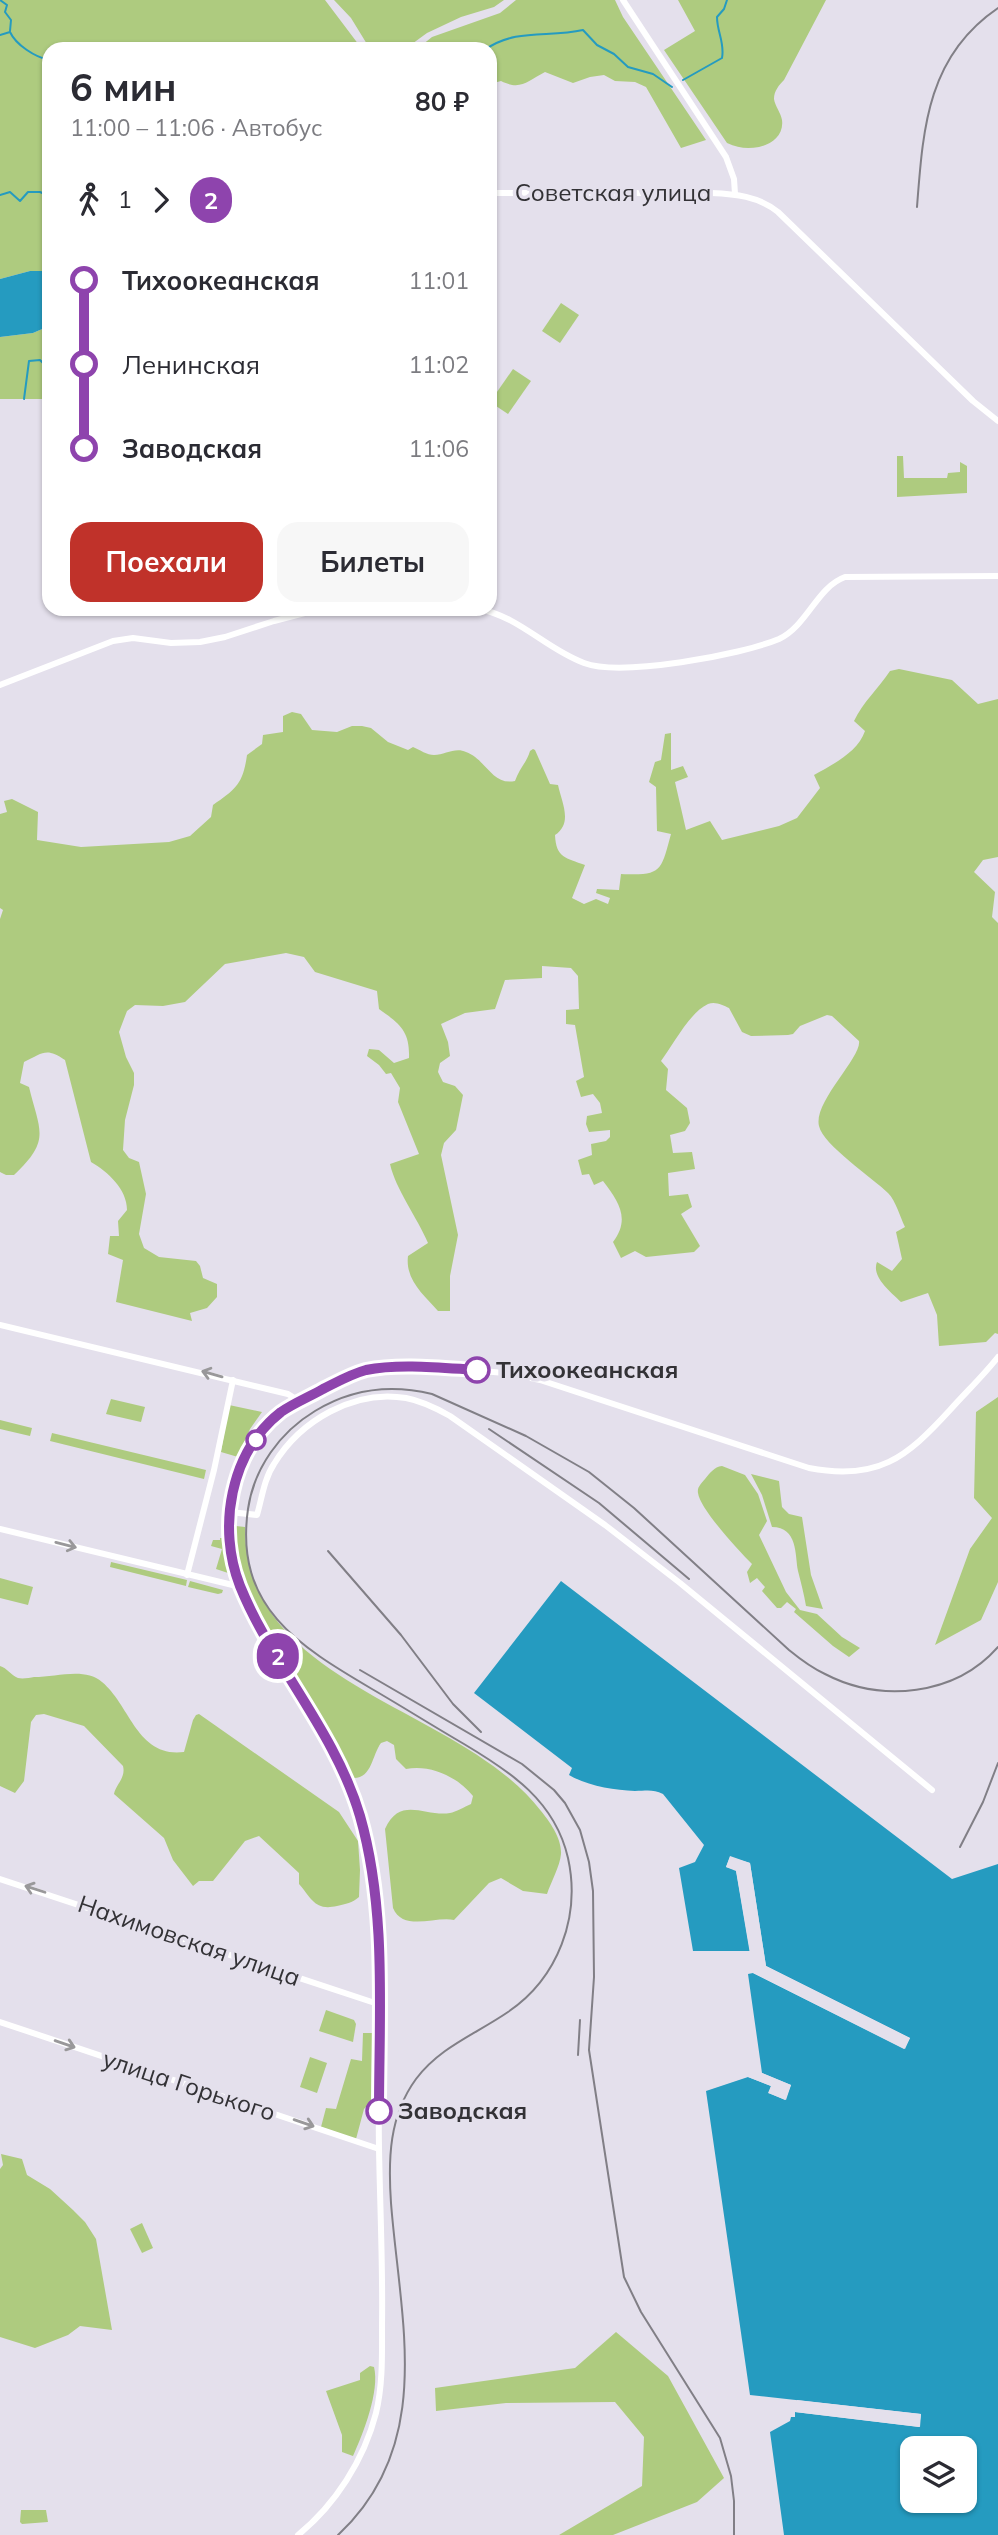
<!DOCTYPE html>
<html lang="ru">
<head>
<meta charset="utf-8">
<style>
	:root { --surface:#fff; --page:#f7f7f7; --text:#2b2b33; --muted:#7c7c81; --accent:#c0322a }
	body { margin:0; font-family:Mulish,sans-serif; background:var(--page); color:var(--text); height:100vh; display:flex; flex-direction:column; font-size:26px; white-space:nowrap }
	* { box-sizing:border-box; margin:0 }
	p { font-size:23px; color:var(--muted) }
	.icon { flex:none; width:38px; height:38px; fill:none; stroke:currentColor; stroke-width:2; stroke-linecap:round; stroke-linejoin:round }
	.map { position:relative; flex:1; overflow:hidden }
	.panel { position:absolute; left:42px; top:42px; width:455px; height:574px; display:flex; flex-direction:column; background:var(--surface); border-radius:21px; box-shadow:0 2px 5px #0004 }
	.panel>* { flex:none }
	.badge { padding:0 14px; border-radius:23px; font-size:24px; line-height:46px }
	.fabs { position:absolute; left:900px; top:2436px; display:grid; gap:14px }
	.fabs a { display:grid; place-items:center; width:77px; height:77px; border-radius:14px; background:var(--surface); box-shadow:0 2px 5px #0004; font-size:35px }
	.map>.badge { position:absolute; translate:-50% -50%; box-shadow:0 0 0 4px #fff }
	.legs { display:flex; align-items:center; gap:10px; height:77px; padding:0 28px; font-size:23px }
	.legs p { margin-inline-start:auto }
	.summary { display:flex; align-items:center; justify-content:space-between; height:119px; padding:0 28px }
	h1 { font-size:38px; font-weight:700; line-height:52px }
	.primary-button { display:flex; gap:14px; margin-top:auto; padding:14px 28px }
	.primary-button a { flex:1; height:80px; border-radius:21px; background:var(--accent); color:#fff; font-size:28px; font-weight:700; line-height:80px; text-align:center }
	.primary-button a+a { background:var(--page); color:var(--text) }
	ul { padding:0 28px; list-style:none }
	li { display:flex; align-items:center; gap:24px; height:84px; font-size:26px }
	li i { display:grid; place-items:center; width:10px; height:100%; margin:0 9px; background:currentColor }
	li i::after { content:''; width:18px; height:18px; margin:-9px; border:5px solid; border-radius:50%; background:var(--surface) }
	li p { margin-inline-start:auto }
	li:first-child i { background:linear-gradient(#0000 50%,currentColor 0) }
	li:last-child i { background:linear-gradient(currentColor 50%,#0000 0) }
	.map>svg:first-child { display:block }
</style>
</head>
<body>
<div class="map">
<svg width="998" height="2535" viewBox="0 0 998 2535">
	<rect width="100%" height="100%" fill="#e4e0ec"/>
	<!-- green -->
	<g fill="#aecb7f">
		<path d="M0 0H325L362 49H49V271H30L0 279Z"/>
		<path d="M334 0H504L494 7 461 17 427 33 405 49H370L351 18Z"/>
		<path d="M516 0H615L623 17 706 140 681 148 646 87 635 82 615 81 604 75 590 77 573 83 545 72C527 81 521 91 501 81L490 84V49H417L432 37 500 13Z"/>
		<path d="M678 0H826L784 80C779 85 774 91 774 99 775 106 781 113 782 120 784 135 772 144 759 147 747 149 738 148 727 143L664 50 695 31Z"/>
		<path d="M561 303 579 315 560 343 542 331Z"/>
		<path d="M49 326V399H0V337L33 333Z"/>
		<path d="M513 369 531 381 508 414 490 402Z"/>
		<path d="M897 456H903L904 478H947L948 473 960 472V462L967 466V493L897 497Z"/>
		<path d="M899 669 952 680 978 704 998 699V857L983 860 974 872 995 892 992 917 998 923V1334L995 1333 986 1342 939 1346 937 1315 928 1293 901 1302C891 1292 871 1277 877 1262L892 1271 902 1259 896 1232 905 1227C900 1217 896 1201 888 1193 873 1178 823 1145 819 1126 813 1102 862 1057 859 1041L832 1016 827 1015 800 1026 793 1034 788 1035 751 1036 742 1032 729 1008C723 1005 715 1001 708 1004 690 1012 673 1045 661 1061L668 1069 666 1090 687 1108 690 1123 685 1131 670 1135 673 1153 692 1152 695 1169 668 1173 669 1196 688 1194 692 1207 681 1214 700 1246 694 1252 646 1257 635 1251 621 1258 613 1242C631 1218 618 1201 603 1181L594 1185 589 1174 582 1175 578 1160 592 1155 591 1144 606 1141 610 1137V1130L589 1132 586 1124 587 1116 602 1113 600 1103 593 1094 581 1097 576 1081 584 1077 575 1025 566 1024V1010L579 1009 578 976 571 968 542 966V978L505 980 495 1009 465 1013 441 1024 448 1042 450 1056 440 1063 438 1072 443 1082 455 1086 463 1095 456 1130 444 1143 441 1155 458 1235 450 1276V1311H438C424 1295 405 1280 408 1256L428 1243C417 1217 396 1190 390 1164L419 1154 398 1102 400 1088 391 1073 386 1074 379 1065 367 1056 369 1049 379 1050 394 1063 409 1058C410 1031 400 1024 379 1009L377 991 315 972 304 957 286 953 225 964 185 1002 163 1006 135 1005 127 1011 119 1032 126 1057 134 1073V1085L125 1120 123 1150 129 1158 139 1162 146 1194 139 1234 144 1248 159 1257 196 1261 200 1266 203 1278 217 1284V1297L207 1308 190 1313 192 1321 116 1302 123 1260 108 1254 110 1236H119L118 1221 127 1210C127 1189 108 1172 91 1162L65 1060C46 1047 43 1053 24 1062L20 1083 29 1087C40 1132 51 1140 14 1175H6L0 1172V919L3 910 0 908V814L7 812 4 801 12 799 38 812 37 840 81 847 169 842 190 836 211 817 213 805C236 789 243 784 247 755L262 744 263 735 283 732V716L292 712 301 714 312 730 337 732 352 726H362L371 728 388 742 408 750 413 747C420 750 427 755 434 755 445 755 455 747 466 752 486 759 492 786 515 781 519 769 527 762 530 751L533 749 535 750 550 784 558 785C562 803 573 823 555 835 556 858 566 858 585 865L572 898 584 904 596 899 608 904 610 898 596 893 597 889 619 890 621 874C662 876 661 871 671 834L657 831 656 787 649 782 655 762 661 760 665 734 671 733V770L683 766 688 777 675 782 686 830 710 821 722 840 779 826 797 818 820 788 814 775C832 765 858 752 865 731L854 721C863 702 878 689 890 671Z"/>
		<path d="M998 1397V1582L981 1620 935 1645 970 1549 992 1518 974 1498 976 1412Z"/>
		<path d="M111 1399 145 1407 141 1422 106 1414Z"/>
		<path d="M229 1405 262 1412 250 1429 238 1457 221 1452Z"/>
		<path d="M0 1420 32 1428 30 1436 0 1429Z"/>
		<path d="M52 1433 206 1470 204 1479 50 1441Z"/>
		<path d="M722 1466 745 1475 758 1494 767 1521 759 1535 786 1592 800 1610 817 1614 842 1637 860 1648 849 1657 833 1646 794 1612 796 1609 787 1602 781 1608H777L762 1591 765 1587 757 1578 750 1583 747 1572 752 1564C739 1551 700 1509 698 1493 697 1487 701 1484 705 1479 710 1473 714 1467 722 1466Z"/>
		<path d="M751 1474 779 1481 782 1507 789 1514 802 1517 811 1575 823 1609 806 1606C804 1594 801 1583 798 1571 795 1555 798 1527 772 1527L762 1495Z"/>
		<path d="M236 1526 245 1527C245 1688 460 1705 541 1811 550 1822 562 1839 561 1854 560 1866 551 1882 547 1894L523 1891 501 1878 489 1883 454 1920C435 1916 403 1932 393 1908L385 1829C400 1795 425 1817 450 1813 456 1812 464 1807 471 1804L473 1796C458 1777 430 1764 406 1769L396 1759 394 1745 387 1741 381 1743C372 1755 372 1778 354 1778 341 1752 328 1726 313 1702 283 1652 232 1586 236 1526Z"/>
		<path d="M220 1538H223L228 1573 216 1569 222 1549 211 1546 213 1540H220Z"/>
		<path d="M111 1562 187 1580 186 1586 110 1567Z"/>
		<path d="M0 1578 33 1587 28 1605 0 1598Z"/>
		<path d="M190 1581 223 1590 222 1593 218 1594 188 1587Z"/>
		<path d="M0 1666C7 1668 11 1675 18 1678 22 1679 30 1678 34 1677 57 1677 85 1667 102 1682 130 1705 137 1758 184 1752L193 1720 196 1715 199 1714 339 1812 358 1841 360 1870 359 1897C352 1903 346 1904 337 1906 315 1911 312 1899 299 1884V1873L259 1836 245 1841 213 1881H199L193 1886 173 1860 164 1838 114 1794C116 1784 126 1778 123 1766L84 1726 44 1714 36 1715 31 1722 24 1781 15 1793 0 1786Z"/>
		<path d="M326 2010 354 2020 356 2024 353 2042 319 2031Z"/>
		<path d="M363 2033H373L374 2098 364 2109 356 2139 321 2127 326 2108 336 2109 351 2059 362 2061Z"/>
		<path d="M310 2057 327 2063 317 2093 300 2087Z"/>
		<path d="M1 2154 22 2159 27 2175 50 2189 73 2210 85 2222 96 2239 112 2330 80 2326 68 2335 35 2348 0 2337V2169L3 2165Z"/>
		<path d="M142 2223 153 2248 142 2253 130 2229Z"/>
		<path d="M616 2332 668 2376 724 2478 697 2502 613 2535H559L642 2486 644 2437 615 2402 506 2403 436 2411 435 2388 575 2368Z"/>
		<path d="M370 2366 374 2367C380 2391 363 2434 353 2456L342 2452V2435L326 2391 360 2380V2373Z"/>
		<path d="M21 2510H46L48 2522 22 2524 20 2522Z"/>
	</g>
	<!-- water -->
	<g fill="#259bc0" fill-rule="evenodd">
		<path d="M30 271H49V326L33 333 0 337V279Z"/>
		<path d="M561 1581 952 1879 998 1864V2535H784L770 2432 790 2421 791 2417H795V2412L919 2427 921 2414 750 2395 706 2091 748 2077 771 2086 769 2093 785 2100 791 2085 762 2073 748 1974 753 1973 904 2049 910 2038 766 1966 750 1863 730 1857 726 1867 736 1870 750 1951H693L679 1868 695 1862 704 1845 663 1794C653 1789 646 1791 635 1791 613 1790 588 1786 569 1775L572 1768 474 1693ZM912 2448H964V2501H912Z"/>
	</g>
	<!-- pier -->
	<g fill="#e4e0ec">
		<path d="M730 1856 750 1863 766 1966 910 2038 905 2049 753 1973V1970L903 2044 905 2039 763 1968 747 1866 732 1861 731 1865 739 1870 753 1950 750 1954 736 1871 726 1867Z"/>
		<path d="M762 2073 791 2085 786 2100 768 2093 771 2086 748 2077 754 2076 773 2083 775 2086 773 2091 784 2095 787 2087 758 2075Z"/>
		<path d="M797 2400 921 2414 920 2427 795 2412 796 2409 917 2423V2417L796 2403Z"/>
	</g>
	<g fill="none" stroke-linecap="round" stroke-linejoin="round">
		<!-- stream -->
		<g stroke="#259bc0" stroke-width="2">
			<path d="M0 0 7 5 5 12 11 20 10 31"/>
			<path d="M0 35 10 32C16 45 35 57 49 60"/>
			<path d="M486 49C517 28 548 38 583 30L597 45 614 54 628 67 653 74 672 87"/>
			<path d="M683 80 722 58C725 43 717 32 717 17L724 9 727 0"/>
			<path d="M0 195 10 192 20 201 28 192H40L49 196"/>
			<path d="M24 399 29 361 40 360 45 365 49 364"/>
		</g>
		<!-- secondary -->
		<g stroke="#fff" stroke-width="6">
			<path d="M623 0 726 157 734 179 735 194"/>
			<path d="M490 193H711C735 194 758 196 778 212L973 401 998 421"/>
			<path d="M479 609C520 617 546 649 584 663 621 677 741 655 779 639 807 626 817 587 845 577L998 576"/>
			<path d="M0 685 113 641 133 638 171 643 200 642 225 637 274 621 320 609"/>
			<path d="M0 1325 288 1394 299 1401"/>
			<path d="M230 1512 257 1515C262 1498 264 1479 274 1464 300 1421 354 1389 406 1398 422 1401 436 1408 450 1416L605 1525 680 1583 932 1790"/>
			<path d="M0 1529 241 1587"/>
			<path d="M187 1575 214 1470 233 1380"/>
			<path d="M0 1879 378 2004"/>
			<path d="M0 2022 379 2149"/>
		</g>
		<!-- primary -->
		<path stroke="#fff" stroke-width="6" d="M298 2535C335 2505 364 2460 376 2413 383 2384 382 2354 382 2325 383 2266 380 2207 379 2148 377 2039 389 1924 360 1817 343 1756 305 1701 273 1647 256 1618 237 1588 231 1554 226 1528 229 1499 238 1474 251 1437 277 1412 311 1395 328 1387 346 1376 365 1371 384 1366 404 1368 423 1369 463 1370 502 1370 540 1380L809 1468C878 1481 906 1458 950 1410 966 1392 983 1376 998 1357"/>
		<!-- rail -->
		<g stroke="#817f86" stroke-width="2">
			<path d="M917 207C923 129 927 56 998 8"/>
			<path d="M489 1429 599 1503 689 1579"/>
			<path d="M328 1551 401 1635 453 1704 481 1732"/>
			<path d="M360 1670 522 1764 554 1790 565 1803 580 1830 589 1862 593 1891 594 1977 589 2050 624 2277 641 2312 720 2438 731 2476 734 2501V2535"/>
			<path d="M960 1847 983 1802 998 1763"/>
			<path d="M578 2055 580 2020"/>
			<path d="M338 2535C436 2444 400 2320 391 2203 388 2159 389 2116 416 2079 440 2047 476 2034 508 2012 558 1978 581 1917 568 1858 555 1801 511 1772 464 1744 433 1726 403 1707 372 1689 299 1646 234 1607 248 1509 254 1468 280 1432 315 1411 351 1389 391 1384 432 1394L526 1436 589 1472 634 1508 789 1650C800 1659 812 1668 825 1674 881 1703 955 1696 998 1647"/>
		</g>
	</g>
	<!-- one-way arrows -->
	<defs><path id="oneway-shaft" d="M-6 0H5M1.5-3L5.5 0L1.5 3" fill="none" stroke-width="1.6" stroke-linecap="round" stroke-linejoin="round" transform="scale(1.75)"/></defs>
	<g stroke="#99989a">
		<use href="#oneway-shaft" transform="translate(212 1374) rotate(-164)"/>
		<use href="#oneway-shaft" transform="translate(66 1545) rotate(14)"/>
		<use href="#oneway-shaft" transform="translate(35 1889) rotate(-162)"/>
		<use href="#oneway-shaft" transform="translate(65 2044) rotate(19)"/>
		<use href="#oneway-shaft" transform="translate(304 2123) rotate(19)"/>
	</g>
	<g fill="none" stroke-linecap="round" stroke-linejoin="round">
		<defs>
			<path id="line-1" d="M379 2111C379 2014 387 1910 360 1816 335 1731 272 1665 240 1586 217 1528 230 1452 281 1412 294 1403 309 1397 323 1389 337 1382 351 1374 366 1370 399 1363 444 1368 477 1370"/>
		</defs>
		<!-- line-1 casing -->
		<use href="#line-1" stroke="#fff" stroke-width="16"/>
		<!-- line-1 -->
		<use href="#line-1" stroke="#8e44ad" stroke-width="10"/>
	</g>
	<!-- markers -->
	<g fill="#fff" stroke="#8e44ad" stroke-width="3.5">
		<circle cx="477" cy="1370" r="12"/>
		<circle cx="256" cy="1440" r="9"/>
		<circle cx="379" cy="2111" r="12"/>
	</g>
	<g text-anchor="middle" stroke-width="7" stroke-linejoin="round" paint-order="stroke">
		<!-- street labels -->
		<g font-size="24" fill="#333236" stroke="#e4e0ec">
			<text x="613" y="201">Советская улица</text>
			<text transform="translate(189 1941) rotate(19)" y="8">Нахимовская улица</text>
			<text transform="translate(189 2086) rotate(18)" y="8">улица Горького</text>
		</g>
		<!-- stop labels -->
		<g font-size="24" font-weight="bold" fill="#333236" stroke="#e4e0ec" text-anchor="start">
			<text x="496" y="1378">Тихоокеанская</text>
			<text x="398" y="2119">Заводская</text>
		</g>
	</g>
</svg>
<div class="fabs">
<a><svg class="icon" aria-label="layers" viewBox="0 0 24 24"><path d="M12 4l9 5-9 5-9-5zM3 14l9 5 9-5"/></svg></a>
</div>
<b class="badge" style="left:278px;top:1656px;background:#8e44ad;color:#fff">2</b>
<section class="panel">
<div class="summary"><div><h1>6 мин</h1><p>11:00 – 11:06 · Автобус</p></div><b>80 ₽</b></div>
<div class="legs"><svg class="icon" aria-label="walk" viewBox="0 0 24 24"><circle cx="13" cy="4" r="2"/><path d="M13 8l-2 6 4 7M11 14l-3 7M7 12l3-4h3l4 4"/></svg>1<svg class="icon" aria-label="forward" viewBox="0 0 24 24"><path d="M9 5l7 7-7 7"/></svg><b class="badge" style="background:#8e44ad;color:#fff">2</b></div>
<ul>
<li><i style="color:#8e44ad"></i><b>Тихоокеанская</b><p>11:01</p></li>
<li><i style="color:#8e44ad"></i><span>Ленинская</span><p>11:02</p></li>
<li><i style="color:#8e44ad"></i><b>Заводская</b><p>11:06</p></li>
</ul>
<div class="primary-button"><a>Поехали</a><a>Билеты</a></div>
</section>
</div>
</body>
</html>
